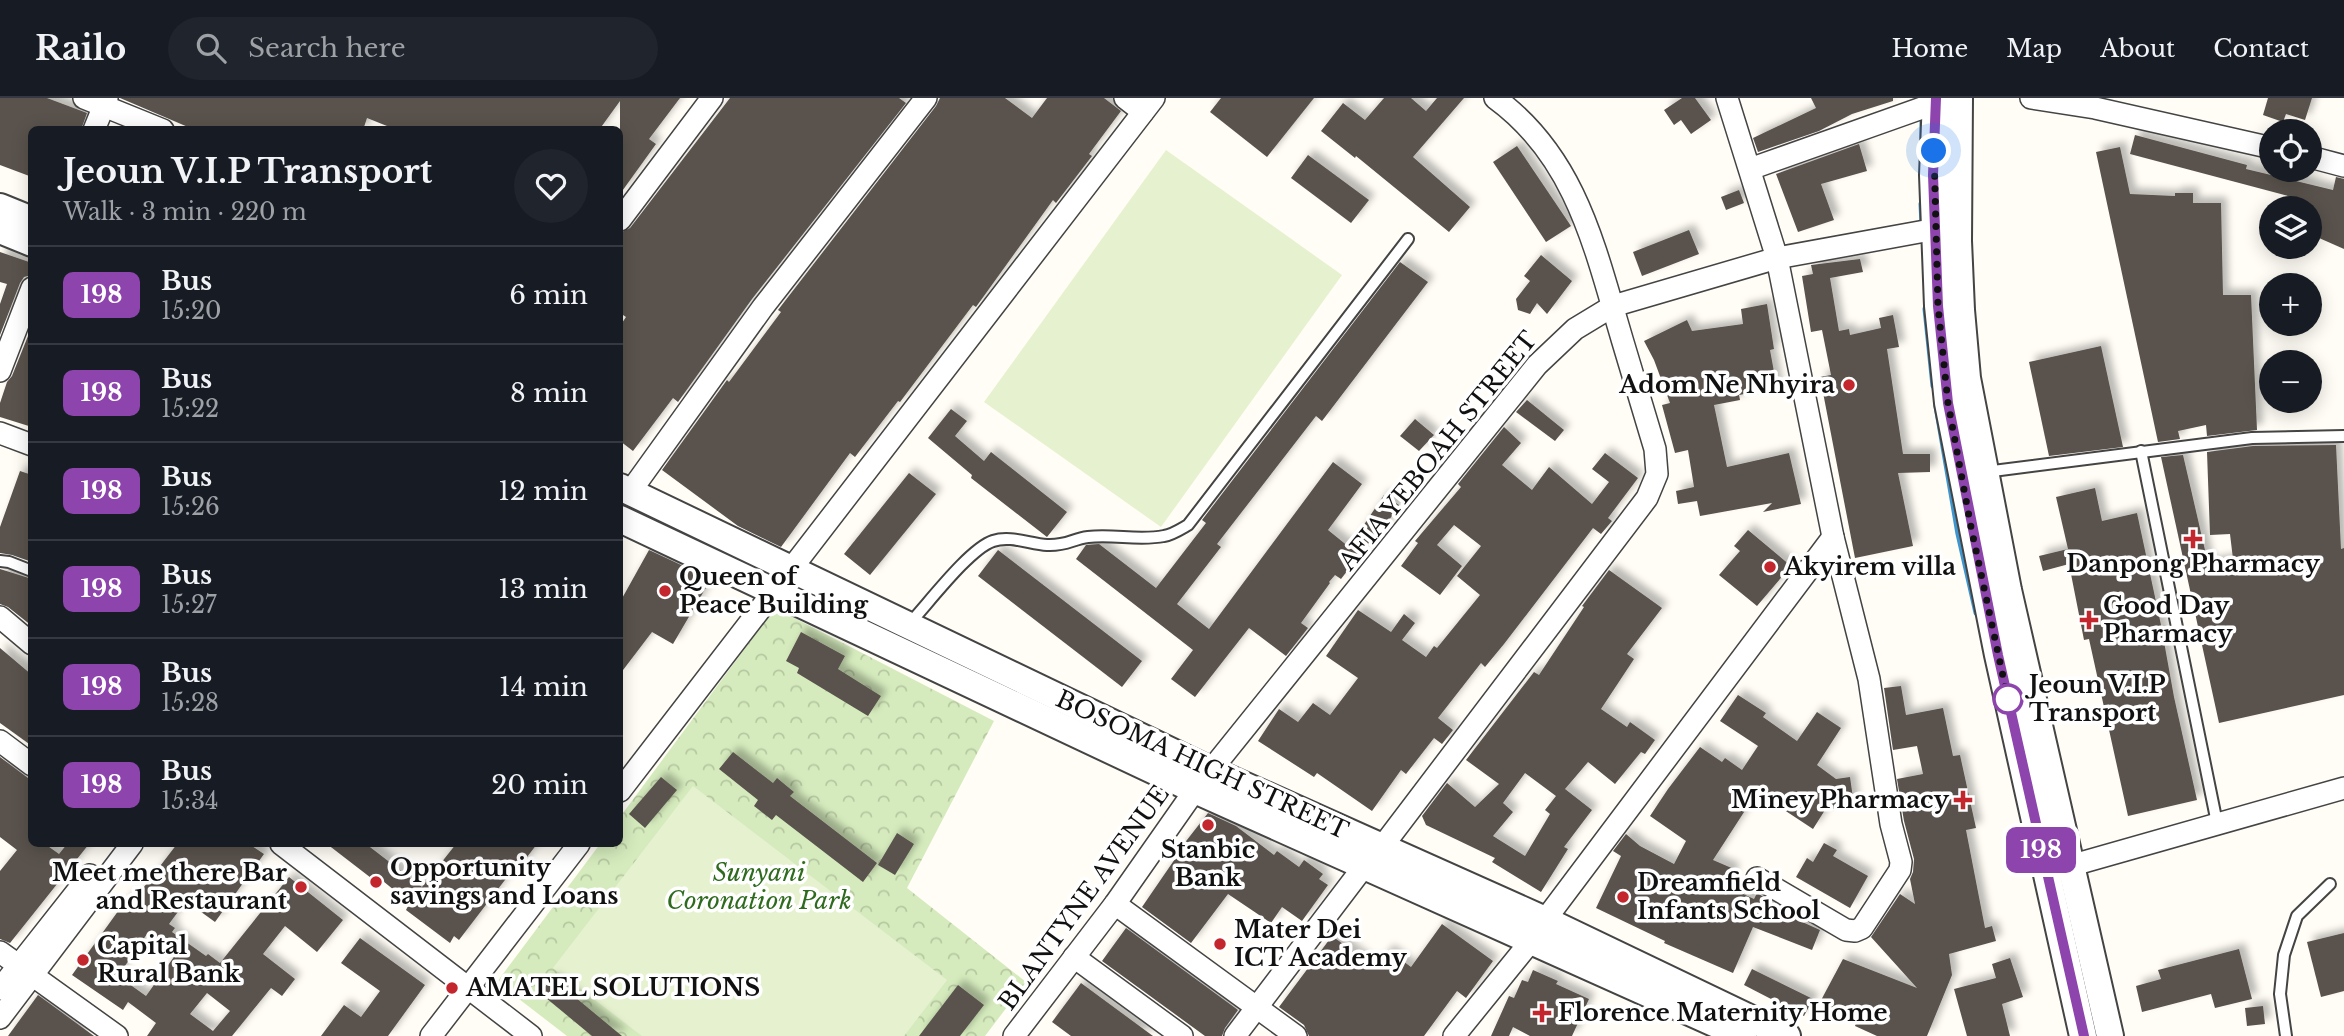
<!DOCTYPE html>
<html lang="en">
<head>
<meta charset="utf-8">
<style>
	:root { --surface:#171b24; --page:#20242c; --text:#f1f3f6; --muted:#9ea1a6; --line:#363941 }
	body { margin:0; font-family:"Libre Baskerville",serif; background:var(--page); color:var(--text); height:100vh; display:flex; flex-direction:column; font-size:26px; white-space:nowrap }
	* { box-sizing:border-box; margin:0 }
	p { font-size:23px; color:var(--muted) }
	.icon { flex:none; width:38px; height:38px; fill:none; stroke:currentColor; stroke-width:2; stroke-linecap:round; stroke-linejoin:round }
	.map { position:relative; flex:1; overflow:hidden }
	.sheet { position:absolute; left:28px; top:28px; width:595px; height:721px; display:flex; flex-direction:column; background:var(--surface); border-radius:10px; box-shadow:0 4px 18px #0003 }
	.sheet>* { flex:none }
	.badge { padding:0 14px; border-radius:10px; font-size:24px; line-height:46px }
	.controls { position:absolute; left:2259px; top:21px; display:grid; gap:14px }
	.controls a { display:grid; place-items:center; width:63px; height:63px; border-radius:50%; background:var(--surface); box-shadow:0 4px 18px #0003; font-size:35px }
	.you { position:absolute; width:35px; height:35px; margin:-18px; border:5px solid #fff; border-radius:50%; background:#1a73e8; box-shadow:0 0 0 10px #1a73e833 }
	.map>.badge { position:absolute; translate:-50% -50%; box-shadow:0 0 0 4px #fff }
	.round { display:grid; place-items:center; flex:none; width:74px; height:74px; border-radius:37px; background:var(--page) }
	.overview { display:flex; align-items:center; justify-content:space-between; height:119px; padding:0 35px }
	h1 { font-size:33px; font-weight:800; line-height:52px }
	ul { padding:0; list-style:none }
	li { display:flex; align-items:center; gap:21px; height:98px; padding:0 35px; border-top:2px solid var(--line) }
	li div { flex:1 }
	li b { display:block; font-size:26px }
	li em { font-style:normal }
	li .badge { min-width:77px; font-weight:700; text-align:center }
	header { display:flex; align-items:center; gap:42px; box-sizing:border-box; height:98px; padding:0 35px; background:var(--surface); border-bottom:2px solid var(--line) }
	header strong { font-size:33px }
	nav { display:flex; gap:38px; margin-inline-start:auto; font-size:24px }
	.search { width:490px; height:63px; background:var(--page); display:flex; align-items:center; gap:18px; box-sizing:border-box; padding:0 24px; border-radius:38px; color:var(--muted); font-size:26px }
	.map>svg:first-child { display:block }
</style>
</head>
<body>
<header>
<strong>Railo</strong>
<div class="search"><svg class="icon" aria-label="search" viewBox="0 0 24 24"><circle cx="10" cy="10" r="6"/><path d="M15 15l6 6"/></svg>Search here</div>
<nav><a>Home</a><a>Map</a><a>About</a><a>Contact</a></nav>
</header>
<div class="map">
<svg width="2344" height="938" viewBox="0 0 2344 938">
	<defs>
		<pattern id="park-crowns" width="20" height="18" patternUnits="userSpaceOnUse" patternTransform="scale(1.75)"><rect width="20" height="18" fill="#d5ebbd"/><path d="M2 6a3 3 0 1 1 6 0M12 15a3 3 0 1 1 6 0" fill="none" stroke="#b6c8a1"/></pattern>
		<filter id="shadow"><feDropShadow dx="6" dy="-6" stdDeviation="3.5" flood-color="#0004"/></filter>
	</defs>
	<rect width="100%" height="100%" fill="#fffdf5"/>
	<!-- park -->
	<path fill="url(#park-crowns)" d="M775 510 994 623 907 790 1026 884 985 938H567L497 884 600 746H620V719Z"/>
	<!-- pitch -->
	<g fill="#e6f2cf">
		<path d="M1166 52 1342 177 1161 429 984 304Z"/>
		<path d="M693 688 947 882 904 938H642L553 870Z"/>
	</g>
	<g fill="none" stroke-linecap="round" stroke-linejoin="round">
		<!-- stream -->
		<g stroke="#3f96cf" stroke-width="5">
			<path d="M1922 40V15"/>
			<path d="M1921 106 1922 127"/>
			<path d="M1925 211 1933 288"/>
			<path d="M1936 308 1958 436 1976 515"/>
		</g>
	</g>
	<!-- building -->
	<g fill="#5a524d" fill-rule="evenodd" filter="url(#shadow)">
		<path d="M0 0H47L87 15 81 32H32V79L0 67Z"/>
		<path d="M120 0H680L649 41 656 46 620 96V3L599 32H397L367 20 363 32H195Z"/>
		<path d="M730 0H899L906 5 752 201 678 304 673 300 633 353 620 343V228L626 219 620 215V135L630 130Z"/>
		<path d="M940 0H1005L1032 20 1047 0H1104L1121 13 1089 56 1092 58 1056 105 1053 102 976 209 973 207 900 304 898 303 855 359 850 355 781 449 738 428 662 372 727 282 729 284 781 214 778 212 936 8Z"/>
		<path d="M1221 0H1314L1267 59 1210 14Z"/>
		<path d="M1384 0H1411L1426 13 1437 0H1464L1413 59 1470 109 1449 134 1356 58 1355 60 1321 33 1343 5 1365 22Z"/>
		<path d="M1682 0H1695L1711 22 1691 36 1681 22 1674 27 1664 12Z"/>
		<path d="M1811 0H1893V3L1852 16 1819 33 1758 54 1753 40 1816 10Z"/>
		<path d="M2268 0H2312L2305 22 2286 16 2283 24 2263 17Z"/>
		<path d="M2135 37 2247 67 2246 71 2333 92 2336 79 2344 81V151L2310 136 2317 113 2302 109 2303 102 2130 56Z"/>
		<path d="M1859 46 1867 73 1821 86 1834 122 1798 134 1776 76Z"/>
		<path d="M1517 48 1571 128 1546 144 1493 64Z"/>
		<path d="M2120 49 2130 96 2175 98V95H2193V105H2221L2223 197H2251L2257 332 2207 338 2206 327 2178 333 2180 341 2158 344 2096 54Z"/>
		<path d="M1308 57 1369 102 1351 125 1291 80Z"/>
		<path d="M1739 92 1744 105 1726 112 1721 99Z"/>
		<path d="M1689 132 1699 156 1642 178 1633 154Z"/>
		<path d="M0 154 32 165V177L24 179 20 185 0 237V206L7 186 0 184Z"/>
		<path d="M1541 157 1572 183 1547 216 1537 205 1530 216 1518 212 1516 201 1530 183 1524 178Z"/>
		<path d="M1860 161 1863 174 1830 180 1839 233 1849 231 1850 237 1881 230 1879 220 1893 217 1899 249 1887 251 1903 356H1930V374L1898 375 1913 448 1855 460 1820 279 1831 277 1822 232 1811 234 1802 178 1813 176 1811 167Z"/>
		<path d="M1400 164 1428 184 1322 323 1316 318 1217 446 1221 449 1177 506 1209 531 1333 364 1362 386 1328 432 1349 449 1384 397 1399 407 1372 448 1368 446 1341 481 1335 477 1329 484 1330 485 1301 525 1308 530 1286 558 1249 530 1195 599 1171 581 1193 552 1076 461 1086 447 1099 446 1156 490 1206 425 1202 422Z"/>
		<path d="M1767 206 1774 251 1770 252 1777 290 1739 297 1740 302 1714 307 1727 369 1789 355 1801 406 1763 414 1772 405 1700 418 1697 403 1678 406 1676 393 1694 389 1688 352 1675 355 1662 307 1670 305 1654 262 1644 243 1687 222 1692 233 1743 226 1741 211Z"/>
		<path d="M32 228V329L0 319V305L7 284 12 278Z"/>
		<path d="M2101 248 2123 349 2049 358 2029 264Z"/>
		<path d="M1527 302 1564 332 1555 343 1516 314Z"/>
		<path d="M951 311 967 323 955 338 984 363 991 354 1067 414 1047 439 971 380 972 377 928 340Z"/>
		<path d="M1415 321 1434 337 1419 353 1400 338Z"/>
		<path d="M1504 329 1521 345 1502 367 1532 392 1549 369 1592 406 1609 384 1592 371 1605 355 1638 380 1608 420 1612 423 1601 436 1593 430 1504 546 1485 569 1481 565 1438 620 1453 632 1442 646 1434 640 1406 676 1401 672 1372 713 1317 675 1314 679 1258 643 1279 611 1298 624 1313 605 1330 617 1358 580 1326 558 1358 512 1391 534 1404 516 1415 525 1402 542 1426 559 1434 548 1437 550 1480 497 1457 478 1481 448 1454 427 1437 447 1462 468 1440 497 1401 468 1418 445 1415 443 1461 389 1458 386Z"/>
		<path d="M2336 347 2341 451 2344 450V597L2219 625 2161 359 2183 357 2208 465 2233 461 2230 436 2210 437 2207 354 2253 348Z"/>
		<path d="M20 373 32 377V464L12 457 0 455V429Z"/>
		<path d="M909 375 936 396 870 477 844 456Z"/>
		<path d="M2095 390 2102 423 2137 415 2161 527 2174 599 2197 702 2128 718 2089 541 2084 542 2069 466 2043 473 2039 458 2068 451 2056 399Z"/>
		<path d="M1748 432 1791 468 1757 508 1719 477 1740 453 1734 448Z"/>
		<path d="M649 452 711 481 673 546 652 534 620 576V504Z"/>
		<path d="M998 452 1142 563 1122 589 978 478Z"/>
		<path d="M0 471 32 481V528L8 509 0 506Z"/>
		<path d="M1609 472 1662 510 1627 556 1634 561 1601 611 1627 629 1630 624 1655 642 1645 656 1641 654 1615 686 1588 664 1565 691 1592 712 1564 749 1568 751 1541 794 1492 764 1495 760 1426 727 1422 718 1447 685 1475 709 1499 686 1466 662 1534 574 1539 577 1584 509 1582 508ZM1525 675 1556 698 1545 712 1550 716 1525 758 1493 738 1513 714 1503 705Z"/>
		<path d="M801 534 845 558 838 571 881 598 868 618 797 575 799 570 786 563Z"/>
		<path d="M0 550 32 577V648L0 625Z"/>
		<path d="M1901 588 1906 617 1943 610 1953 658 1960 657 1976 730 1966 732 1985 830 1992 828 1996 843 1949 856 1952 877 1927 938H1877L1855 928 1857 922 1819 906 1843 861 1917 890 1871 839 1900 796 1915 806 1910 781 1913 774 1914 761 1904 723 1897 681 1923 676 1917 648 1893 652 1884 590Z"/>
		<path d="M1738 597 1766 615 1763 619 1797 643 1817 614 1841 630 1817 667 1836 681 1850 679 1854 707 1825 712 1813 731 1757 694 1713 762 1734 771 1726 788 1754 801 1757 795 1772 804 1769 809 1820 832 1812 852 1753 829 1733 875 1664 845 1665 843 1596 810 1621 758 1613 753 1626 736 1640 748 1674 766 1686 743 1650 718 1668 691 1700 649 1722 664 1725 660 1742 672 1758 648 1720 623Z"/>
		<path d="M733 654 773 685 777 680 794 694 790 698 877 765 863 784 776 717 772 722 754 708 758 702 719 671Z"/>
		<path d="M0 659 32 683V746H45L59 756 67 746H89L10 845 0 841V773L17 752 0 739Z"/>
		<path d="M661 679 677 692 645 730 629 716Z"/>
		<path d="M1208 715 1236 728 1274 757 1277 753 1299 769 1304 762 1323 776 1319 781 1328 787 1302 823 1282 809 1271 825 1228 796 1191 845 1142 809 1177 758 1176 756Z"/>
		<path d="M897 735 914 746 895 777 878 767Z"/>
		<path d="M1824 745 1837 752 1833 758 1868 778 1850 810 1796 779 1807 760 1813 764Z"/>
		<path d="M177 746H249L264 756 215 824 186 803 169 826 175 830 172 834 206 858 208 856 220 865 289 779 343 822 317 854 285 828 263 856 295 881 282 898 271 890 232 938H147L156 925 128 904 123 912 72 877 129 798 134 802ZM147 836 176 856 146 898 118 878ZM207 895 230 913 213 933 190 916Z"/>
		<path d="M327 746H366L422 789 456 746H537L511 780 508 778 459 842 454 838 450 845 406 812 408 808 392 796 394 792 378 779 375 783Z"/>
		<path d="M1442 826 1493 863 1466 900 1457 893 1424 938H1309L1304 927 1279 909 1332 838 1375 869 1388 852 1411 869Z"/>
		<path d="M1126 830 1238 912 1225 930 1222 938H1205L1102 863Z"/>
		<path d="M2344 835V893L2321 899 2307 844Z"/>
		<path d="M360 840 425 887 388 938H321L344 907 361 919 380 893 341 865Z"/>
		<path d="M2239 851 2252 901 2215 910 2211 896 2142 914 2136 888 2161 881 2158 872Z"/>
		<path d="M2010 860 2023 899 2002 906 2010 938H1967L1954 891 1996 880 1992 866Z"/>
		<path d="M1752 871 1813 901 1804 918 1744 887Z"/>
		<path d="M1533 872 1558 883 1556 886 1589 901 1572 938H1530L1513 929 1509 938H1491L1509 898 1514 900 1522 882 1528 884Z"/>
		<path d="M552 880 622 938H592L540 895Z"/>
		<path d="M1081 885 1153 938H1071L1052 924Z"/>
		<path d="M958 887 984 907 960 938H919Z"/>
		<path d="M38 897 94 938H8Z"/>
		<path d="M2263 908 2265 926 2247 928 2245 910Z"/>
	</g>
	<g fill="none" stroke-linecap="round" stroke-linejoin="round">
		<defs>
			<g id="service">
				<path d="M2141 353 2217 725"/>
				<path d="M1985 374 2252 340 2344 338"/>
				<path d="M0 463 9 464 32 473"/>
				<path d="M909 526C928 506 969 451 993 443 1010 437 1030 446 1047 447 1067 448 1072 441 1088 439 1114 436 1139 443 1164 438 1172 437 1181 431 1188 427L1408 141"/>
				<path d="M2286 938 2280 896 2284 857 2297 818 2330 786"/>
			</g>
			<g id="minor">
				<path d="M84 0 163 32"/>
				<path d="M1125 0 1143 14"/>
				<path d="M1727 0 1777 160 1833 439 1869 581 1891 726 1901 764 1900 772 1862 830 1855 833 1846 832 1757 780"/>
				<path d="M2031 0 2095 10 2272 50"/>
				<path d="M94 32 107 0"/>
				<path d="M2310 59 2344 68"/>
				<path d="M1750 71 1936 5"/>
				<path d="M620 122 712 0"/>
				<path d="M0 273 32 190"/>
				<path d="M0 335 32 347"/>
				<path d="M630 394 763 209 926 0"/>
				<path d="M0 519 32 546"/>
				<path d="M0 643 32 667"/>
				<path d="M620 693 1154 0"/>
				<path d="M281 746 531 938"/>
				<path d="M1382 749 1647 400 1657 376 1655 351C1642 307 1628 262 1615 217 1591 134 1569 54 1495 0"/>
				<path d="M2059 771 2344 690"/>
				<path d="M1115 806 1296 938"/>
				<path d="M1545 822 1833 439"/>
				<path d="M0 854 117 938"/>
				<path d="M1074 859 1182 938"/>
				<path d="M0 891 90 777"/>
				<path d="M0 920 132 746"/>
				<path d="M431 938 579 746"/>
				<path d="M1014 938 1115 806 1195 692 1537 267 1575 231 1613 208 1777 160 1936 131"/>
				<path d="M1235 938 1365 767"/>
				<path d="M1454 938 1531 843"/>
			</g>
			<g id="tertiary">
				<path d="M1936 0 1933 77 1938 208 1948 305 1998 557 2083 938"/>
				<path d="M1959 0 1958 143 1961 212 1967 280 2008 492 2110 938"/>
				<path d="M0 109 32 122"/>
				<path d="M0 132 32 145"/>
				<path d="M620 389 1212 673 1545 822 1787 938"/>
				<path d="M620 421 1195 692 1743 938"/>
			</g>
		</defs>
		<!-- service casing -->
		<use href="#service" stroke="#444" stroke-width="14"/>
		<!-- minor casing -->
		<use href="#minor" stroke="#444" stroke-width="24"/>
		<!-- tertiary casing -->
		<use href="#tertiary" stroke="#444" stroke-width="30"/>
		<!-- service -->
		<use href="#service" stroke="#fff" stroke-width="10"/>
		<!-- minor -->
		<use href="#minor" stroke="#fff" stroke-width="21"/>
		<!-- tertiary -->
		<use href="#tertiary" stroke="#fff" stroke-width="26"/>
	</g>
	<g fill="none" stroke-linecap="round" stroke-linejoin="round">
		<defs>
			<path id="line" d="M1936 0 1933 77 1938 208 1948 305 1998 557 2084 938"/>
		</defs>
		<!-- line casing -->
		<use href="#line" stroke="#fff" stroke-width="16"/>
		<!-- line -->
		<use href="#line" stroke="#8e44ad" stroke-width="10"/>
		<!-- walk -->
		<path stroke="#111" stroke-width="7" stroke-dasharray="0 12.6" d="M1934 53 1938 208 1948 305 1971 429 2010 611 2008 601"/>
	</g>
	<!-- markers -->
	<g fill="#c4262e" stroke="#fff" stroke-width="2.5">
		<circle cx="1849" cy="287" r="7"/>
		<path d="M2189.5 430.5h7v7h7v7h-7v7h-7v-7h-7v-7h7z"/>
		<circle cx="1770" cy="469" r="7"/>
		<circle cx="665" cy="493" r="7"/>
		<path d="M2085.5 511.5h7v7h7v7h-7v7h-7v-7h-7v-7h7z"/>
		<path d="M1959.5 691.5h7v7h7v7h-7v7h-7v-7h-7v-7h7z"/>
		<circle cx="1208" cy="727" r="7"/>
		<circle cx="376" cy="784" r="7"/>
		<circle cx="301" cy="789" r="7"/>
		<circle cx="1623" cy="799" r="7"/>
		<circle cx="1220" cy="846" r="7"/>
		<circle cx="83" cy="862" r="7"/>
		<circle cx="452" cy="890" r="7"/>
		<path d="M1538.5 904.5h7v7h7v7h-7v7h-7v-7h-7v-7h7z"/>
	</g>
	<circle fill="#fff" stroke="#8e44ad" stroke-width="3.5" cx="2008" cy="601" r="14"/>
	<g text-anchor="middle" stroke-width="7" stroke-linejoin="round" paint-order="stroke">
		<!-- poi labels -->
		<g font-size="24" font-weight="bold" fill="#111" stroke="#fff" text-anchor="start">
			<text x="1835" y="295" text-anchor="end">Adom Ne Nhyira</text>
			<text x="2193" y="474" text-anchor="middle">Danpong Pharmacy</text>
			<text x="1784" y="477">Akyirem villa</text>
			<text x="679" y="487">Queen of<tspan x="679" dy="28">Peace Building</tspan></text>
			<text x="2103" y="516">Good Day<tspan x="2103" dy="28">Pharmacy</tspan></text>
			<text x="1949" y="710" text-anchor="end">Miney Pharmacy</text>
			<text x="1208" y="760" text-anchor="middle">Stanbic<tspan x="1208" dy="28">Bank</tspan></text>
			<text x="390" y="778">Opportunity<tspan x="390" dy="28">savings and Loans</tspan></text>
			<text x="287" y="783" text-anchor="end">Meet me there Bar<tspan x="287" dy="28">and Restaurant</tspan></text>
			<text x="1637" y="793">Dreamfield<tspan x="1637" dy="28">Infants School</tspan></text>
			<text x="1234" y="840">Mater Dei<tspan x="1234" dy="28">ICT Academy</tspan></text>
			<text x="97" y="856">Capital<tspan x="97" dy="28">Rural Bank</tspan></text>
			<text x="466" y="898">AMATEL SOLUTIONS</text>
			<text x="1558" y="923">Florence Maternity Home</text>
		</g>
		<!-- street labels -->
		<g font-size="24" fill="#111" stroke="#fff">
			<text transform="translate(1438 353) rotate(-51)" y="8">AFIA YEBOAH STREET</text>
			<text transform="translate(1202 667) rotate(25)" y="8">BOSOMA HIGH STREET</text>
			<text transform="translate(1084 800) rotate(-54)" y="8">BLANTYNE AVENUE</text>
		</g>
		<!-- stop labels -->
		<g font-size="24" font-weight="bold" fill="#111" stroke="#fff" text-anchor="start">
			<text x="2029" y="595">Jeoun V.I.P<tspan x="2029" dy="28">Transport</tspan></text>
		</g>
		<!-- park labels -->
		<g font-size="24" font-style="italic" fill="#2f6b1f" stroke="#fff">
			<text x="759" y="783">Sunyani<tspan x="759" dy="28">Coronation Park</tspan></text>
		</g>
	</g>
</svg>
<div class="controls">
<a><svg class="icon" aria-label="locate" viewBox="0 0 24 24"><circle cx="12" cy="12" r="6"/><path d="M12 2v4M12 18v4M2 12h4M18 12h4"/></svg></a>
<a><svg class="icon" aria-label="layers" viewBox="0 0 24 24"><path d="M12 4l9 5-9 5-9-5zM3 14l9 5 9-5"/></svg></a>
<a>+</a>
<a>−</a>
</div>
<div class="you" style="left:1934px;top:53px"></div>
<b class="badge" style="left:2041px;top:752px;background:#8e44ad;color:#fff">198</b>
<section class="sheet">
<div class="overview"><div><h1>Jeoun V.I.P Transport</h1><p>Walk · 3 min · 220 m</p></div><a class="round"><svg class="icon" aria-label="heart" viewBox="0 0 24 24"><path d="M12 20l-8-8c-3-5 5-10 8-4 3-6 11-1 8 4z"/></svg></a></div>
<ul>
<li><span class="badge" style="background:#8e44ad;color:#fff">198</span><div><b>Bus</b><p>15:20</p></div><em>6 min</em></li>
<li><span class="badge" style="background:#8e44ad;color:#fff">198</span><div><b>Bus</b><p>15:22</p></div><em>8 min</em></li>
<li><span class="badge" style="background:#8e44ad;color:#fff">198</span><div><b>Bus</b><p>15:26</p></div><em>12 min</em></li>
<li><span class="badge" style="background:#8e44ad;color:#fff">198</span><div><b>Bus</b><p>15:27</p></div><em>13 min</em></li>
<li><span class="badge" style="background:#8e44ad;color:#fff">198</span><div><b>Bus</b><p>15:28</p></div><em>14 min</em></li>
<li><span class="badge" style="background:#8e44ad;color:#fff">198</span><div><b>Bus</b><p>15:34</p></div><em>20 min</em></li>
</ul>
</section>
</div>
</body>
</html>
